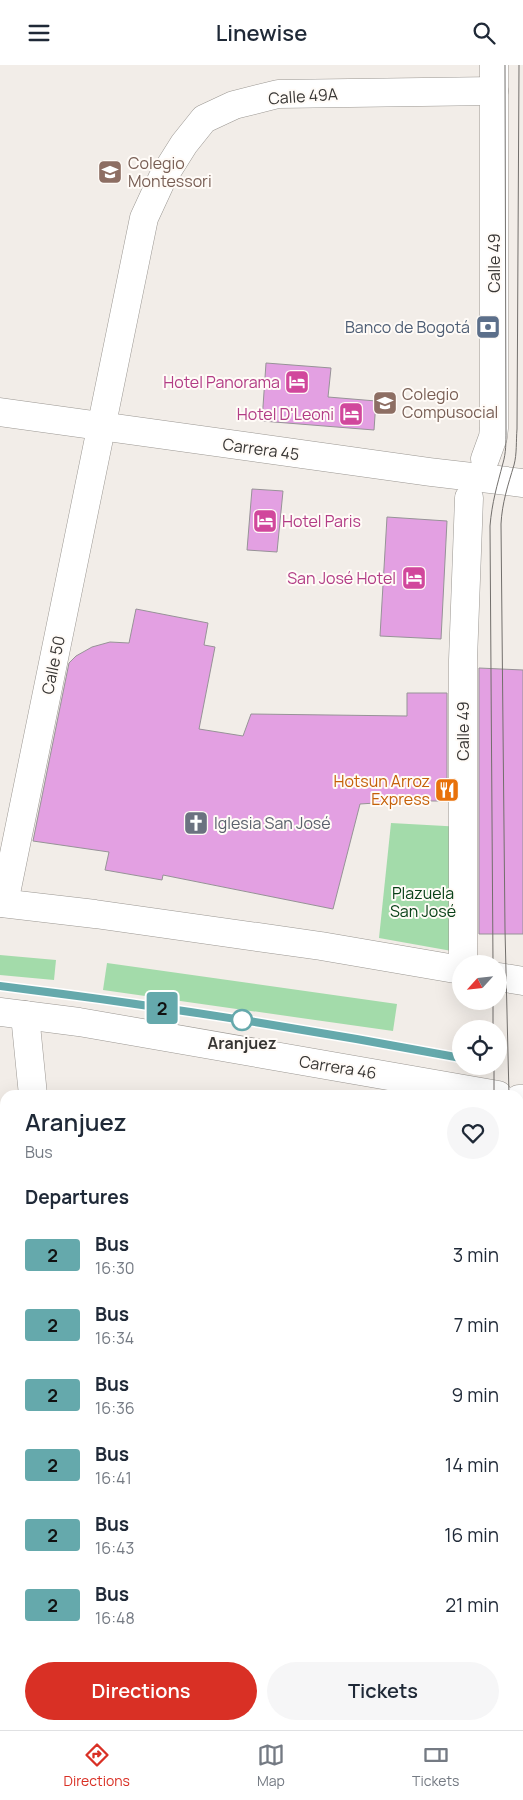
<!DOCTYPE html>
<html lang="en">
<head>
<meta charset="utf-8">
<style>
	:root { --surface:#fff; --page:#f6f6f7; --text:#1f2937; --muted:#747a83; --line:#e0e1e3; --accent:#d93025 }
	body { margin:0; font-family:Manrope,sans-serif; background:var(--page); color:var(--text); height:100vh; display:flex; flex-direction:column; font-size:19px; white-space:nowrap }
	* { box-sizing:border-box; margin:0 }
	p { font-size:16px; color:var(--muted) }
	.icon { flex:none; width:28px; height:28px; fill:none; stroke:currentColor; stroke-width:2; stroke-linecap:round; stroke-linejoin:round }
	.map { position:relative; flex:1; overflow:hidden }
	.side { position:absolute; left:0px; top:1025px; width:524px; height:640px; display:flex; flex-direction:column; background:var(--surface); border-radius:15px 15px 0 0; box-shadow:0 5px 20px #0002 }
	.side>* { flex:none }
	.badge { padding:0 10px; border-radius:4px; font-size:18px; line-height:32px }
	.needle { width:32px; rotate:243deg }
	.fabs { position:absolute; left:452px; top:890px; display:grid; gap:10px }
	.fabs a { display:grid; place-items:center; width:55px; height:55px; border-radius:50%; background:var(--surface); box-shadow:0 5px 20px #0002; font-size:25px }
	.map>.badge { position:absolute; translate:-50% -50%; box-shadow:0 0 0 2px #fff }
	h2 { padding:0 25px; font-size:19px; line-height:45px }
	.round { display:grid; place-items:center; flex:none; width:52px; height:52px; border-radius:26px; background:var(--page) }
	.overview { display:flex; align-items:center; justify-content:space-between; height:85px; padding:0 25px }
	h1 { font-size:24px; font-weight:600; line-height:38px }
	.cta { display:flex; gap:10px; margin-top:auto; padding:10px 25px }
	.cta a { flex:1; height:58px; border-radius:30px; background:var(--accent); color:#fff; font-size:20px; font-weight:600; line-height:58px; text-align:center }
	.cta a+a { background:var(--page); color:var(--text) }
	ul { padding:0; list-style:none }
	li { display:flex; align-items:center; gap:15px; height:70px; padding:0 25px }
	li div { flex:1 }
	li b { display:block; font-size:19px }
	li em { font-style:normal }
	li .badge { min-width:55px; font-weight:700; text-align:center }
	header { display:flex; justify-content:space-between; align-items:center; height:65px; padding:0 25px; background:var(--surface); font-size:22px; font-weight:600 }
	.dock { display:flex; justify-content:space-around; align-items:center; height:70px; border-top:1px solid var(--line); background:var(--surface); font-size:14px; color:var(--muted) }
	.dock a { display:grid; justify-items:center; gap:2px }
	.dock .on { color:var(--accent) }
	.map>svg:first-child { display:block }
</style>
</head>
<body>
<header><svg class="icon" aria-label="menu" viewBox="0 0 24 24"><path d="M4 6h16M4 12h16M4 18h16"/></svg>Linewise<svg class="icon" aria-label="search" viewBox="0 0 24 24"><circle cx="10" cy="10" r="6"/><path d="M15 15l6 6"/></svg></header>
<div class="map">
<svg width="523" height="1665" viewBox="0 0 523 1665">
	<rect width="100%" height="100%" fill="#f2ede8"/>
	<!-- green -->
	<g fill="#a3dbaa">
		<path d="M391 758 463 762V888L379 873Z"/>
		<path d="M0 890 56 895 54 915 0 910Z"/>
		<path d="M107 898 397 939 393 966 103 925Z"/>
	</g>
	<!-- building -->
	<g fill="#e3a0e2" stroke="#979397">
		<path d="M266 298 331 303 328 332 376 336 374 365 262 356Z"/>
		<path d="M252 424 283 426 277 487 247 485Z"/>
		<path d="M387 452 447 456 441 574 380 571Z"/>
		<path d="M136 544 208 558 204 580 215 582 199 664 243 671 251 649 407 651V628H447V736H406L360 739 333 844 163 810 162 815 105 805 109 787 33 776 69 598 76 591 92 582 110 577 129 578Z"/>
		<path d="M479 603 523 605V869H479Z"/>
	</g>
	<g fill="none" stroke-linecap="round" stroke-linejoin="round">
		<defs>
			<g id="street">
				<path d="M485 394 493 372 494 363V0"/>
				<path d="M4 838 144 153 162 114 184 79 204 54 234 40 278 29 494 26"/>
				<path d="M463 899V595L469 433"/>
				<path d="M25 950 33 1030"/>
				<path d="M519 1307H523"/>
				<path d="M0 1324H5"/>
				<path d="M0 1564 5 1565"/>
				<path d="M519 1574H523"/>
				<path d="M88 1660V1665"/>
			</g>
			<g id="secondary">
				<path d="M0 347 430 407 523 418"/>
				<path d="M488 1660V1665"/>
			</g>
			<g id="primary">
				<path d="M0 838 95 849 321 881 461 905"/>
				<path d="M499 912 523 916"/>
				<path d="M0 947 79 957 498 1030"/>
				<path d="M519 1034H523"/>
			</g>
		</defs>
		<!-- street casing -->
		<use href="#street" stroke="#9b9792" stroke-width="29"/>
		<!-- secondary casing -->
		<use href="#secondary" stroke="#9b9792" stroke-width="29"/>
		<!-- primary casing -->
		<use href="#primary" stroke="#9b9792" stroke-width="29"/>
		<!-- street -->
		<use href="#street" stroke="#fff" stroke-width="28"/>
		<!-- secondary -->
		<use href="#secondary" stroke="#fff" stroke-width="28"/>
		<!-- primary -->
		<use href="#primary" stroke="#fff" stroke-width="28"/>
		<!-- tram -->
		<g stroke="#726f6c" stroke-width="1">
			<path d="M493 899 490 461C492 437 497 421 503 398 506 388 506 377 506 366L505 0"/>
			<path d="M493 936V964"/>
			<path d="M494 1001V1030"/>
			<path d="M509 1030 505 865 501 459C502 438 508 420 514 400 517 389 516 376 517 364L519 0"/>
			<path d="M519 1550 520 1665"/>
			<path d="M503 1660V1665"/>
		</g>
	</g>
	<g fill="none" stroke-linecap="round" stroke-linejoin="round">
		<defs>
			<path id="line" d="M0 921C155 940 308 964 461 993"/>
		</defs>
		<!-- line casing -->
		<use href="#line" stroke="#fff" stroke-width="11"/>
		<!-- line -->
		<use href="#line" stroke="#65a9ac" stroke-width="8"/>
	</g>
	<!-- icons -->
	<defs>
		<symbol id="school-square" viewBox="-11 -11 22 22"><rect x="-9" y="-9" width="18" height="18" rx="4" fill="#8d6e63" stroke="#fffbf7"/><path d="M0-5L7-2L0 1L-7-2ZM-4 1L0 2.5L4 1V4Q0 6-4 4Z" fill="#fff"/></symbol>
		<symbol id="bank-square" viewBox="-11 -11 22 22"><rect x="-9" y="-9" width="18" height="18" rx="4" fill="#5c6f8a" stroke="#fffbf7"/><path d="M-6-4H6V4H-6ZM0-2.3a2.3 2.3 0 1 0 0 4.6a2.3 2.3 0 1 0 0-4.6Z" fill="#fff"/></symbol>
		<symbol id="hotel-square" viewBox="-11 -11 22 22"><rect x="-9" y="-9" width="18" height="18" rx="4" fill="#d1479c" stroke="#fffbf7"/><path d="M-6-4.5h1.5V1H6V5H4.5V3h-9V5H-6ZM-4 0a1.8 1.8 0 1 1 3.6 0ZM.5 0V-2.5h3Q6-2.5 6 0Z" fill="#fff"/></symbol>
		<symbol id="restaurant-square" viewBox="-11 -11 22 22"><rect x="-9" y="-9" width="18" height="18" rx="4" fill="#e8710a" stroke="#fffbf7"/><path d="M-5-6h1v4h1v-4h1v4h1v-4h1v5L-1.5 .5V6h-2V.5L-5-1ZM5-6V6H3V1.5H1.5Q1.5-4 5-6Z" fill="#fff"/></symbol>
		<symbol id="church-square" viewBox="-11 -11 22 22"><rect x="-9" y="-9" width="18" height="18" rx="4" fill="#6b7280" stroke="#fffbf7"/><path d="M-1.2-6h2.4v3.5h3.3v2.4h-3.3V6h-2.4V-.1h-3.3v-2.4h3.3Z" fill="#fff"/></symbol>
	</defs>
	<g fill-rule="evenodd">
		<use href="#school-square" x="96" y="93" width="28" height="28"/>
		<use href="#bank-square" x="474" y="248" width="28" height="28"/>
		<use href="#hotel-square" x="283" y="303" width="28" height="28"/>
		<use href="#school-square" x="371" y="324" width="28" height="28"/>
		<use href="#hotel-square" x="337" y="335" width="28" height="28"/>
		<use href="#hotel-square" x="251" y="442" width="28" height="28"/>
		<use href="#hotel-square" x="400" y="499" width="28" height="28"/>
		<use href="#restaurant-square" x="433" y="711" width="28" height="28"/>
		<use href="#church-square" x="182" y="744" width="28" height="28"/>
	</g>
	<!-- markers -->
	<circle fill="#fff" stroke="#65a9ac" stroke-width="2.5" cx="242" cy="955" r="10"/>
	<g text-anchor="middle" stroke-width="4" stroke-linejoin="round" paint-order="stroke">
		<!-- street labels -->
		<g font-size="16" fill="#383634" stroke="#fffbf7">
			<text transform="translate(303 31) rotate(-4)" y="6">Calle 49A</text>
			<text transform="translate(494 198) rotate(-90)" y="6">Calle 49</text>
			<text transform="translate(261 384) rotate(8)" y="6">Carrera 45</text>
			<text transform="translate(53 600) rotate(-78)" y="6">Calle 50</text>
			<text transform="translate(463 666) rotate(-90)" y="6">Calle 49</text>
			<text transform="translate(338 1002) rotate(9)" y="6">Carrera 46</text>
		</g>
		<!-- education labels -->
		<g font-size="16" fill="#785e54" stroke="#fffbf7" text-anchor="start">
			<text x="128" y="104">Colegio<tspan x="128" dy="18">Montessori</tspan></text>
			<text x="402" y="335">Colegio<tspan x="402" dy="18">Compusocial</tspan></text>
		</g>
		<!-- service labels -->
		<g font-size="16" fill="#4e5e75" stroke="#fffbf7" text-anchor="end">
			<text x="470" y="268">Banco de Bogotá</text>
		</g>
		<!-- hotel labels -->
		<g font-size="16" fill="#b23c85" stroke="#fffbf7" text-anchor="end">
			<text x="280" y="323">Hotel Panorama</text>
			<text x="334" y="355">Hotel D'Leoni</text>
			<text x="282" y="462" text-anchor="start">Hotel Paris</text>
			<text x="396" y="519">San José Hotel</text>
		</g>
		<!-- food labels -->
		<g font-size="16" fill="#c56008" stroke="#fffbf7" text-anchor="end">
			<text x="430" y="722">Hotsun Arroz<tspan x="430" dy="18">Express</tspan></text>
		</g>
		<!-- worship labels -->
		<g font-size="16" fill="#5b616d" stroke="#fffbf7" text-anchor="start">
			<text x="214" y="764">Iglesia San José</text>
		</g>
		<!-- park labels -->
		<g font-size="16" fill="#084017" stroke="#fffbf7">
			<text x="423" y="834">Plazuela<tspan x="423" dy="18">San José</tspan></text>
		</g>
		<!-- stop labels -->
		<g font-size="16" font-weight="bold" fill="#383634" stroke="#fffbf7">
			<text x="242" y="984">Aranjuez</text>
		</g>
	</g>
</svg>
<div class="fabs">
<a><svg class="needle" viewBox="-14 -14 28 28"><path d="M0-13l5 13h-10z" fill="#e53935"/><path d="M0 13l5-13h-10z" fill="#747a83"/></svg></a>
<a><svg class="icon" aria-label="locate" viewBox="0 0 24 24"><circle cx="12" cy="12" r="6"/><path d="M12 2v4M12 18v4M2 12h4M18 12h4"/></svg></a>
</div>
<b class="badge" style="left:162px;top:943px;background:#65a9ac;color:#111">2</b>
<section class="side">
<div class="overview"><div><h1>Aranjuez</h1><p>Bus</p></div><a class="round"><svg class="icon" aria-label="heart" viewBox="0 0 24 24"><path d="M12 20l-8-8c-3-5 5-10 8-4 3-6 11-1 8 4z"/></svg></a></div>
<h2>Departures</h2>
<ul>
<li><span class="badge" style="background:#65a9ac;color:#111">2</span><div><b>Bus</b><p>16:30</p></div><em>3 min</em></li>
<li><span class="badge" style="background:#65a9ac;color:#111">2</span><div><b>Bus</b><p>16:34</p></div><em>7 min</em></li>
<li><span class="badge" style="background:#65a9ac;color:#111">2</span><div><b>Bus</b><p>16:36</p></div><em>9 min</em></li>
<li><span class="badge" style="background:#65a9ac;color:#111">2</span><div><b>Bus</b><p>16:41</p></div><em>14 min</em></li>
<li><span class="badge" style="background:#65a9ac;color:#111">2</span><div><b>Bus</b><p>16:43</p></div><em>16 min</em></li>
<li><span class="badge" style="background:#65a9ac;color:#111">2</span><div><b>Bus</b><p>16:48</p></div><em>21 min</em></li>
</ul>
<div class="cta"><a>Directions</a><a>Tickets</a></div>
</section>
</div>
<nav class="dock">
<a class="on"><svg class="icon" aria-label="directions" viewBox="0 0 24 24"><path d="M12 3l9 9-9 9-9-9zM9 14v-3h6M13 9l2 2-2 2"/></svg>Directions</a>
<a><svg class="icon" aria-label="map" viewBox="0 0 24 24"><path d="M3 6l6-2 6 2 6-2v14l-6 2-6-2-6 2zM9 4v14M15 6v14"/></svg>Map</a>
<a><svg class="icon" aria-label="tickets" viewBox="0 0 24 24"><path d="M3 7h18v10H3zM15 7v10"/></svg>Tickets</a>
</nav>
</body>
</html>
